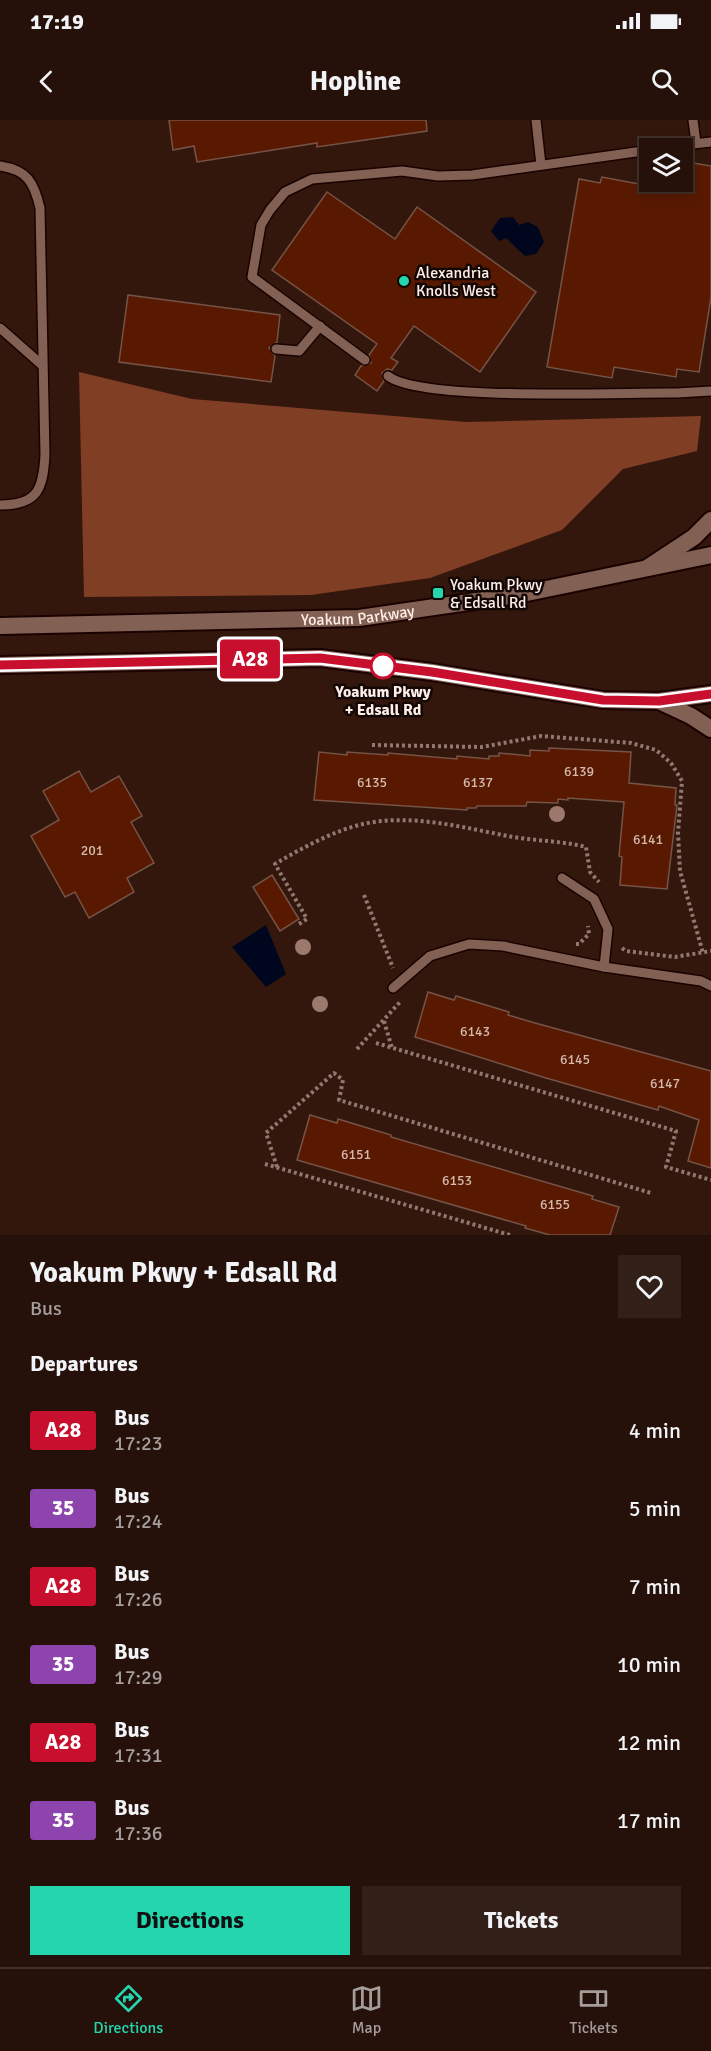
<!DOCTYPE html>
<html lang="en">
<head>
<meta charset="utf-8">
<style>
	:root { --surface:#26110a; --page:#321f18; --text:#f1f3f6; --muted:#a49d9c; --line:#42312b; --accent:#24d5ae }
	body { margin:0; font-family:Signika,sans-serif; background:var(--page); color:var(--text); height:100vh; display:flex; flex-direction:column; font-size:22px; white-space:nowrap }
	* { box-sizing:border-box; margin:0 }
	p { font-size:20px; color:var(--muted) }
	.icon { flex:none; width:33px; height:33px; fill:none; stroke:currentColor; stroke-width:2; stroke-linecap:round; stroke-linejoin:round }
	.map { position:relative; height:1115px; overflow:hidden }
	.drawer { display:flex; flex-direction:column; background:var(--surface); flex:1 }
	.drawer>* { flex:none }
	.badge { padding:0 12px; border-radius:4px; font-size:21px; line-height:39px }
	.fabs { position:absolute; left:639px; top:18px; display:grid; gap:12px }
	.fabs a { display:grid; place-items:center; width:54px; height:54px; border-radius:0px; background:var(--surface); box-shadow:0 3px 9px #0003,0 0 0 2px var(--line); font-size:30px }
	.map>.badge { position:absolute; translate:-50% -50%; box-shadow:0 0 0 3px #fff }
	h2 { padding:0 30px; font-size:22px; line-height:54px }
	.round { display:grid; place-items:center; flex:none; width:63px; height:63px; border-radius:0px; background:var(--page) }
	.overview { display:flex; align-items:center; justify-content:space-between; height:102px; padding:0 30px }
	h1 { font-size:28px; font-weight:800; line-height:45px }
	.button { display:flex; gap:12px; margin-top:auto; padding:12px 30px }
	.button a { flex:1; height:69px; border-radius:0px; background:var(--accent); color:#111; font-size:24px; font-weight:800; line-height:69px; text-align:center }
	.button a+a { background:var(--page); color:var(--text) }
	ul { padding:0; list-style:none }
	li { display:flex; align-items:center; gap:18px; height:78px; padding:0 30px }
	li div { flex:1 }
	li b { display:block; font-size:22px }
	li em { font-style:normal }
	li .badge { min-width:66px; font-weight:700; text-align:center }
	.status { display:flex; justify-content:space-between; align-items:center; height:42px; padding:0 30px; background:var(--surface); direction:ltr }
	.status svg { height:16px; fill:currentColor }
	header { display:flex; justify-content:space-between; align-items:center; height:78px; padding:0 30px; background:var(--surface); font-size:27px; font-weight:800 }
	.tab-bar { display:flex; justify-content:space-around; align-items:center; height:84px; border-top:2px solid var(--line); background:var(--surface); font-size:16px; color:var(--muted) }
	.tab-bar a { display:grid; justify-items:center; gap:3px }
	.tab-bar .on { color:var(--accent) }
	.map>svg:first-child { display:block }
</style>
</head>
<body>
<div class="status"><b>17:19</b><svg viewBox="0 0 49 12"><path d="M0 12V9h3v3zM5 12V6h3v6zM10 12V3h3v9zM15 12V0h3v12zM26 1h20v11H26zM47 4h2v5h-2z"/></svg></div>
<header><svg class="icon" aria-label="back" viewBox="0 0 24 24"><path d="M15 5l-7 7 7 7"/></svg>Hopline<svg class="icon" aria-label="search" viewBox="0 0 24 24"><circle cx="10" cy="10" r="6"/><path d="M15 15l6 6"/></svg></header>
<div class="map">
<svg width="711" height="1115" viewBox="0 0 711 1115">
	<rect width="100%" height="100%" fill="#33170d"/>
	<!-- forest -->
	<path fill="#803e25" d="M79 252 192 279 466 302 701 296 697 331 623 349 562 410 430 458 311 475 84 477Z"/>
	<!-- water -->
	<g fill="#00061d">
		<path d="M513 97 519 105 528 102 538 107 544 122 536 134 525 136 506 118 499 121 491 111 500 98Z"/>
		<path d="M266 805 286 854 266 867 232 827Z"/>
	</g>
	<!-- building -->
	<g fill="#581900" stroke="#755447" stroke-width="1.5">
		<path d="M169 0H426L427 11 317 27V23L197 42 194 26 173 30Z"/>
		<path d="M687 42 711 46V177L699 252 677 249 676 257 614 247 612 258 547 247 579 59 600 63 602 57 661 68 662 62H682V50H686Z"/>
		<path d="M327 72 395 119 417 87 536 172 480 252 414 206 391 238 398 242 392 250 387 249 382 253 384 261 377 271 355 255 361 246 371 243 369 235 377 224 272 150Z"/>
		<path d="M128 175 280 195 277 222 269 228 275 236 271 262 119 242Z"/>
		<path d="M549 628 631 632 629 663 676 668 675 685H677L667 769 620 765 622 737 619 736 624 682 568 678V680L558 679V683L527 682 526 686H477L476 688H467V690L314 680 319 632 347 635V632L388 635V633L457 639V636L489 639V636H499V633L530 636V630L549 631Z"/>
		<path d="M79 651 91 672 119 656 142 696 131 702 154 743 127 758 134 772 89 798 75 772 65 777 31 716 59 700 43 671Z"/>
		<path d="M272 755 299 799 280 811 253 767Z"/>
		<path d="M428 872 454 880 456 876 509 892 508 895 535 903 711 951V1048L688 1041 699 1000 659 986 658 990 546 958 415 917Z"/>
		<path d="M310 995 337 1003 338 999 391 1015V1017L593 1076 592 1079 619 1087 610 1115H550L525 1108 526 1106 297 1040Z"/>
	</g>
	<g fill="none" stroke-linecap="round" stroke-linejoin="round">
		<defs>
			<g id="service">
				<path d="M536 0 541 45"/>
				<path d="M693 0 696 23"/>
				<path d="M658 28 711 22"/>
				<path d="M0 46C27 50 34 62 40 88L45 335C43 369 38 385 0 385"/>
				<path d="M0 208 42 245"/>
				<path d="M276 229 299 231 320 206"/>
				<path d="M365 240 252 157 261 105 270 90 285 72 312 59 402 51 438 56 472 55 650 30"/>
				<path d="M388 256C422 282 623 272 677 273L711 271"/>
				<path d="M562 758 594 779 608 809 604 847"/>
				<path d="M393 868 430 836 469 824 503 826 604 847 701 861 711 866"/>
			</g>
			<g id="tertiary">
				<path id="s1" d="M0 506 359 498 517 475 711 435"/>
				<path d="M0 545 320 538 432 552 603 580 659 581 711 574"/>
			</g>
			<g id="secondary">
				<path d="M647 448 694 417 711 400"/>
				<path d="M659 581 691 596 711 609"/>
			</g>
		</defs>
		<!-- service casing -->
		<use href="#service" stroke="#1a0200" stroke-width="12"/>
		<!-- tertiary casing -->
		<use href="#tertiary" stroke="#1a0200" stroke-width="20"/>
		<!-- secondary casing -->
		<use href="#secondary" stroke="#1a0200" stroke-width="20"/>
		<!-- path -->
		<g stroke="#8f7971" stroke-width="4" stroke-dasharray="3 3" stroke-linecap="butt">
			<path d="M372 625 482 627 541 616 631 623 656 630 671 643 682 661 678 713 680 751 703 833"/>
			<path d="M364 775 393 848"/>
			<path d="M299 804 307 799 275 744C302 728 333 711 363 704 412 693 465 708 513 717 538 721 562 721 586 727L590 752 599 762"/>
			<path d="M576 824H579L589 814 588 806"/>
			<path d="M622 828 626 831 675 837 711 831"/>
			<path d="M384 901 392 928"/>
			<path d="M376 923 676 1011 666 1047 711 1060"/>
			<path d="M357 929 400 882"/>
			<path d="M265 1044 510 1115"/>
			<path d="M277 1047 266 1013 334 953 343 960 339 980 651 1073"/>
		</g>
		<!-- service -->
		<use href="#service" stroke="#826053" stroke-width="9"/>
		<!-- tertiary -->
		<use href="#tertiary" stroke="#826053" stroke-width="16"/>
		<!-- secondary -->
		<use href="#secondary" stroke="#826053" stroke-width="16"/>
	</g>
	<!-- trees -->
	<g fill="#9c796c">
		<circle cx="557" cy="694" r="8"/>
		<circle cx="303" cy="827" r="8"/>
		<circle cx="320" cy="884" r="8"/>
	</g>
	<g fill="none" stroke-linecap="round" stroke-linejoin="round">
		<defs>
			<path id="line" d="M0 545 320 538 432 552 603 580 659 581 711 574"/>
		</defs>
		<!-- line casing -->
		<use href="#line" stroke="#fff" stroke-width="14"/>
		<!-- line -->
		<use href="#line" stroke="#c8102e" stroke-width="9"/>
	</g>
	<!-- markers -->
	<g fill="#24d5ae" stroke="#120704" stroke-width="2">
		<circle cx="404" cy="161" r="6"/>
		<rect x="432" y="467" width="12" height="12" rx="3"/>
	</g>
	<circle fill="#fff" stroke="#c8102e" stroke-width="3" cx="383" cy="546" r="12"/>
	<g text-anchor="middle" stroke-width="5" stroke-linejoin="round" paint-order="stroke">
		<!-- number labels -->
		<g font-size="14" fill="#d4b9ae">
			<text x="579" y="656">6139</text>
			<text x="372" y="667">6135</text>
			<text x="478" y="667">6137</text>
			<text x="648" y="724">6141</text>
			<text x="92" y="735">201</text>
			<text x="475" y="916">6143</text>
			<text x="575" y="944">6145</text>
			<text x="665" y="968">6147</text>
			<text x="356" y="1039">6151</text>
			<text x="457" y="1065">6153</text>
			<text x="555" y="1089">6155</text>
		</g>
		<!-- poi labels -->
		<g font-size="16" fill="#feeee8" stroke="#120704" text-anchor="start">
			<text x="416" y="158">Alexandria<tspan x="416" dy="18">Knolls West</tspan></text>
			<text x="450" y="470">Yoakum Pkwy<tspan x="450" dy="18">&amp; Edsall Rd</tspan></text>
		</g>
		<!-- street labels -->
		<g font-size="16" fill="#feeee8" stroke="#120704">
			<text dy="6" stroke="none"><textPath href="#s1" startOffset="358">Yoakum Parkway</textPath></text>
		</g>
		<!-- stop labels -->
		<g font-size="16" font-weight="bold" fill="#feeee8" stroke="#120704">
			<text x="383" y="577">Yoakum Pkwy<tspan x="383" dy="18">+ Edsall Rd</tspan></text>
		</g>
	</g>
</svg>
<div class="fabs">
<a><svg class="icon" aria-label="layers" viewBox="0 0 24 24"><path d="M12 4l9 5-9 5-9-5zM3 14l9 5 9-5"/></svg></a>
</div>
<b class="badge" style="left:250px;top:539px;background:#c8102e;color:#fff">A28</b>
</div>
<section class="drawer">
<div class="overview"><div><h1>Yoakum Pkwy + Edsall Rd</h1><p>Bus</p></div><a class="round"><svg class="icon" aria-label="heart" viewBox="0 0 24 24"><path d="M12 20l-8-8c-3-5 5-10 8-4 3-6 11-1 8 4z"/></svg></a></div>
<h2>Departures</h2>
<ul>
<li><span class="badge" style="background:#c8102e;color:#fff">A28</span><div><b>Bus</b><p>17:23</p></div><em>4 min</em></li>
<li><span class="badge" style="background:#8e44ad;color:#fff">35</span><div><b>Bus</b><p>17:24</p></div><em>5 min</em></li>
<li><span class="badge" style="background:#c8102e;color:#fff">A28</span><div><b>Bus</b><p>17:26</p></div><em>7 min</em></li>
<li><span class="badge" style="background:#8e44ad;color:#fff">35</span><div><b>Bus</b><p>17:29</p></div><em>10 min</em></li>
<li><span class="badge" style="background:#c8102e;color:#fff">A28</span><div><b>Bus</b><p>17:31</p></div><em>12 min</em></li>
<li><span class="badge" style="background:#8e44ad;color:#fff">35</span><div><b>Bus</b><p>17:36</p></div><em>17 min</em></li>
</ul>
<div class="button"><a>Directions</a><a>Tickets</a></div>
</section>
<nav class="tab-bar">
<a class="on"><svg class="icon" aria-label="directions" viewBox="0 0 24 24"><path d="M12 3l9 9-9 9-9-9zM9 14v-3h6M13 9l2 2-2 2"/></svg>Directions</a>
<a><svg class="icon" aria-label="map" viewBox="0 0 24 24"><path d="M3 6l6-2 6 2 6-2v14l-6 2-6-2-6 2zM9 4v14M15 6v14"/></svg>Map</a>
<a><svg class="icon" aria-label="tickets" viewBox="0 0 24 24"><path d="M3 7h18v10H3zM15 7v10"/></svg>Tickets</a>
</nav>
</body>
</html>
